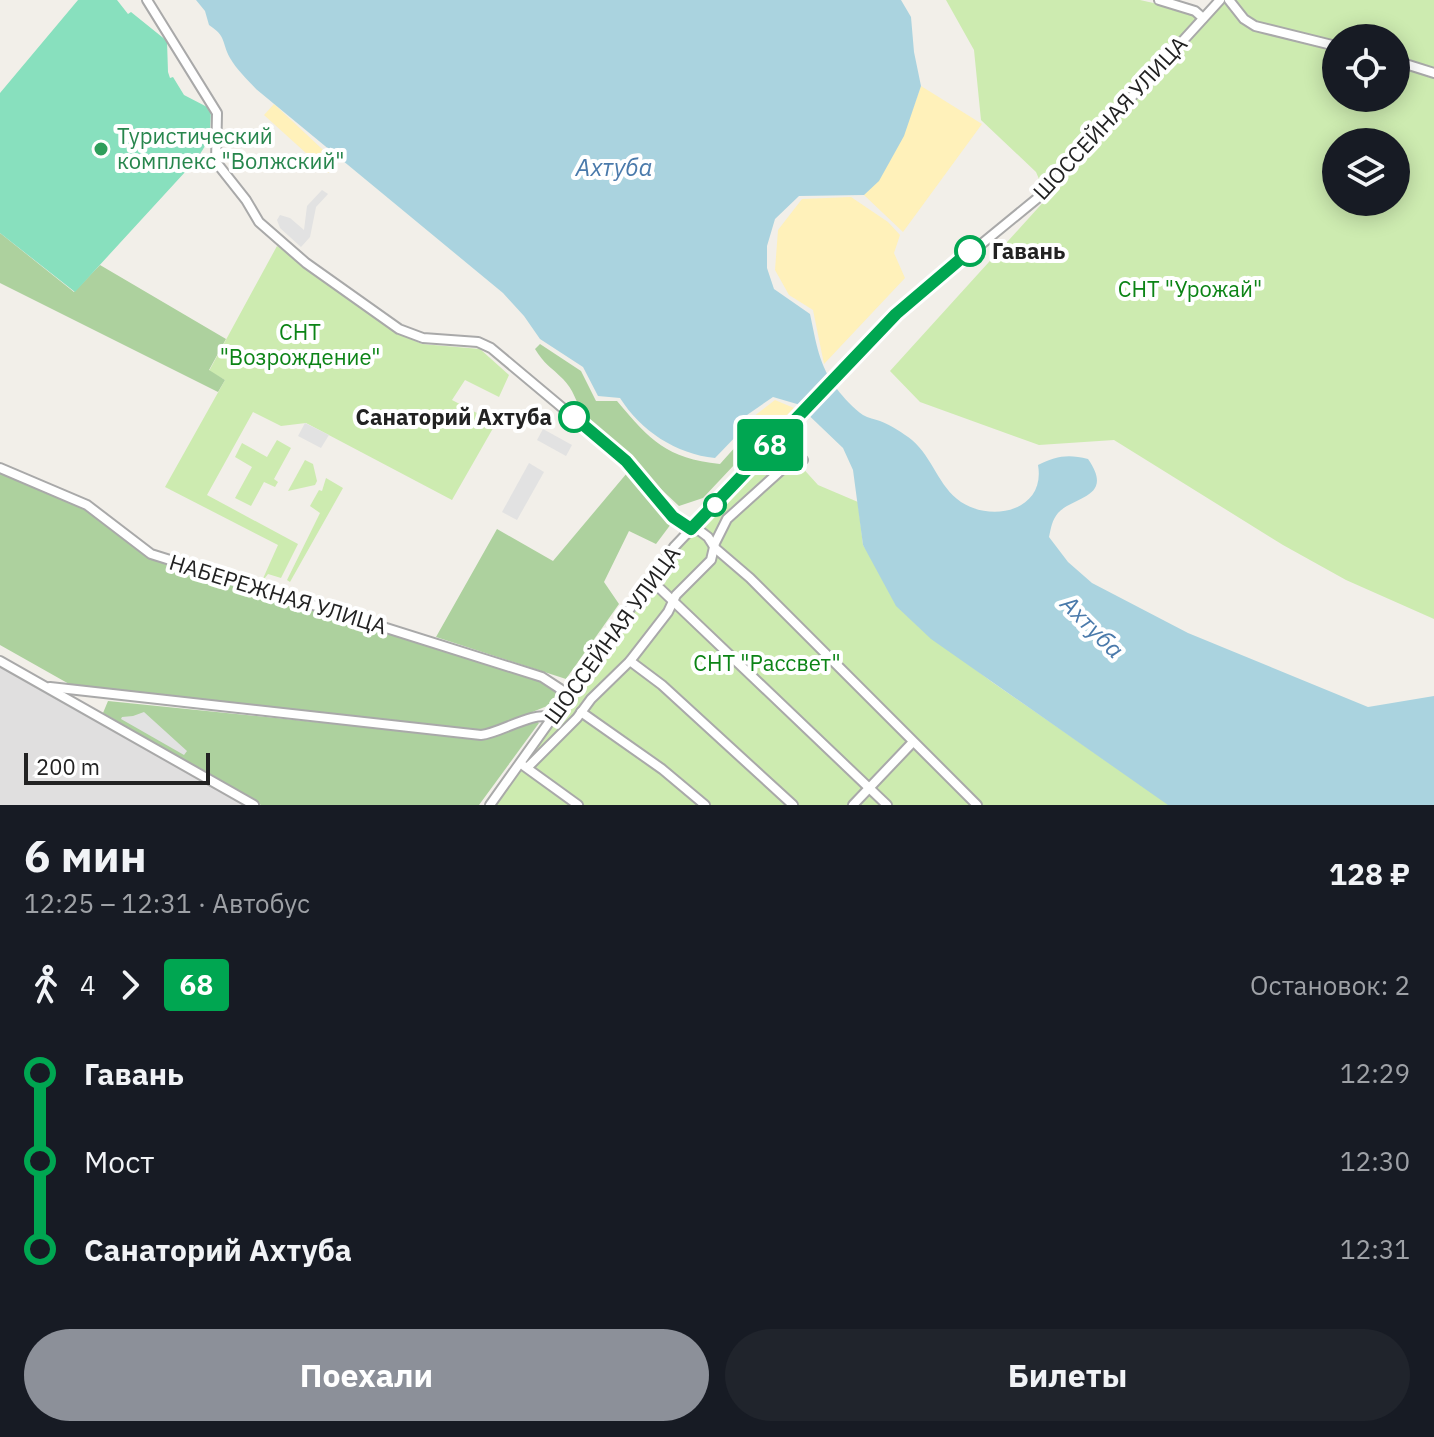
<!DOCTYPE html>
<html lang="ru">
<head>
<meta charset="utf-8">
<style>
	:root { --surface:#171b24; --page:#20242c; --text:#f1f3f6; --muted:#9ea1a6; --accent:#8c9099 }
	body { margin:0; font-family:"IBM Plex Sans",sans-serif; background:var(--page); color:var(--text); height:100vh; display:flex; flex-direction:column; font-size:30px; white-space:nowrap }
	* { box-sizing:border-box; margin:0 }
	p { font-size:26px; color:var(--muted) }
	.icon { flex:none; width:44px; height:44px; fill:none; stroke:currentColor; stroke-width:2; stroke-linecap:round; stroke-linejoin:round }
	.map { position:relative; height:805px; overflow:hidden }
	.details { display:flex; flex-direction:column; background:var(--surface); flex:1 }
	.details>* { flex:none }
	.badge { padding:0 16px; border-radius:6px; font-size:28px; line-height:52px }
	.tools { position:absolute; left:1322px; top:24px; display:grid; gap:16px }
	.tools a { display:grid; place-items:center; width:88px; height:88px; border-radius:50%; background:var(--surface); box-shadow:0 4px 20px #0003; font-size:40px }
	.scale { position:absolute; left:24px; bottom:20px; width:186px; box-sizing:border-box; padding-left:8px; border:4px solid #222; border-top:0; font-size:22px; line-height:28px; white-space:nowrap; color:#222; -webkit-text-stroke:6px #fff; paint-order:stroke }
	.map>.badge { position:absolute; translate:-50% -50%; box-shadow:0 0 0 4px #fff }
	.legs { display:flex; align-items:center; gap:12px; height:88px; padding:0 24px; font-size:26px }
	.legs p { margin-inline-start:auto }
	.overview { display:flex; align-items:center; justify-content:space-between; height:136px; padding:0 24px }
	h1 { font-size:44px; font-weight:800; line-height:60px }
	.cta { display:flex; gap:16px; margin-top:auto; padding:16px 24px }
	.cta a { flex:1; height:92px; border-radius:48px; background:var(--accent); color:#fff; font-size:32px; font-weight:800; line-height:92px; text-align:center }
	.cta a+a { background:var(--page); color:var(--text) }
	ul { padding:0 24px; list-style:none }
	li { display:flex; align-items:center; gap:28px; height:88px; font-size:30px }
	li i { display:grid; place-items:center; width:12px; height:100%; margin:0 10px; background:currentColor }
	li i::after { content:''; width:20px; height:20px; margin:-10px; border:6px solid; border-radius:50%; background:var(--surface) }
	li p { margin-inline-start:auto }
	li:first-child i { background:linear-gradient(#0000 50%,currentColor 0) }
	li:last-child i { background:linear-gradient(currentColor 50%,#0000 0) }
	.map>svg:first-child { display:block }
</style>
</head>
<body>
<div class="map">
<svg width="1434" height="805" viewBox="0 0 1434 805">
	<rect width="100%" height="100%" fill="#f2efe9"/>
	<!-- residential -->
	<path fill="#e0dfdf" d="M0 666 129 737 249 805H0Z"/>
	<!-- grass -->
	<g fill="#cdebb0" fill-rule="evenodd">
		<path d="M946 0H1140L1180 9 1205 23 1226 0H1434V619L1346 580 1283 545 1114 440 1039 445 920 402 890 371 1047 198 1036 172 981 120 974 50ZM1336 38H1396V98H1336ZM1336 142H1396V202H1336Z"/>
		<path d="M277 246 404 336 422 344 480 349 509 375 499 397 465 380 452 400 496 423 452 500 306 423 281 426 253 412 207 495 298 544 281 578 268 574 261 583 278 545 165 487 225 380 209 371Z"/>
		<path d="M277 440 291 448 274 479 278 482 275 487 264 482 251 506 235 498 252 467 235 457 242 443 267 457Z"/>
		<path d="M781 444 818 485 858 502 863 545 919 627 992 682 1170 805H493L675 550Z"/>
		<path d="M305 460 313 464 317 481 315 485 288 491Z"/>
		<path d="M326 478 343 488 290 582 287 580 320 513 310 506 319 490 322 491Z"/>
	</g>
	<!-- forest -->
	<g fill="#add19e">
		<path d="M0 233 74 292 100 265 226 339 209 370 225 380 218 392 0 283Z"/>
		<path d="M540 344 581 371 596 401H617C651 441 666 458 720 464L746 435 751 447 703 498 679 506 582 415C577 402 573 389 563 379 551 367 544 364 535 349Z"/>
		<path d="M0 471 84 507 143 553 540 680 549 683 556 693 554 700 547 706 486 731 78 689 0 645Z"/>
		<path d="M627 473 653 499 671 524 656 544 629 531 604 582 619 604 566 679 436 637 497 529 553 561Z"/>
		<path d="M108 701 482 739 534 720 539 723 479 805H261L103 713Z"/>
	</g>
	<!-- sand -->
	<g fill="#fff1ba">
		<path d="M921 86 982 124 903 232 864 195C894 166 907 125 921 86Z"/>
		<path d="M274 104 337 163 328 173 264 115Z"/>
		<path d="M851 197 888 222 900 235 894 253 905 278 824 364 813 310 789 295 775 270 778 230 802 199Z"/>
		<path d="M775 400 794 408 753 449 746 429 749 420Z"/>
	</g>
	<!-- pitch -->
	<path fill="#88e0be" d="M78 0H117L128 14 131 12 167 41 168 72 170 78 173 77 184 95 211 109 210 133 202 143 205 146 197 159 75 292 0 233V93Z"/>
	<!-- parking -->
	<g fill="#e2e2e2">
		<path d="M322 190 328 194 316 207 310 237 301 247 280 228 277 220 280 215 290 218 304 230 307 206Z"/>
		<path d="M305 423 329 435 321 448 298 436Z"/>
		<path d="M543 429 572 445 566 456 537 440Z"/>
		<path d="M529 463 544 472 517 520 502 512Z"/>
		<path d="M144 712 187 751 184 755 121 719 122 717 133 716Z"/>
	</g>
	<!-- water -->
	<path fill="#aad3df" d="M196 0H901L911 17 914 52 921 86 904 136 879 181 864 195 799 196 775 219 767 246V268L774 289 810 314C816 342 819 366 837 389 843 397 854 409 863 415 868 418 875 419 880 421 891 425 903 433 912 440 933 458 938 486 961 502 993 523 1046 510 1038 465 1056 456 1068 454 1088 459 1115 498 1074 496 1058 513 1052 520 1051 528 1049 537L1068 562 1092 583 1188 633 1368 707 1434 696V805H1168L931 639 896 606 863 545 853 470 843 448 797 404 773 397 747 415 743 429 715 458C676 454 641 431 620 398L598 396 583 367 540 339 524 316 503 293 256 89C248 80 236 69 230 58 221 41 227 37 209 25L205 11Z"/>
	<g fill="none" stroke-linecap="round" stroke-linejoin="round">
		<defs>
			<g id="minor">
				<path d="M147 0 217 113 216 162 246 200 259 222 306 263 399 329 423 338 478 342 491 348 626 461 673 517 684 526 700 531 708 537 715 548 750 578 977 805"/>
				<path d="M1159 0 1195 11 1203 18"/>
				<path d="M1229 0 1244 19 1255 26 1336 46"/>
				<path d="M1396 61 1434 73"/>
				<path d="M0 468 87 505 151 554 542 677 568 694"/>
				<path d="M650 579 887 805"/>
				<path d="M0 661 254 805"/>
				<path d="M630 661 662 685 793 805"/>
				<path d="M50 687 481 735C501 733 534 710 551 718"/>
				<path d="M581 712 662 769 705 805"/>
				<path d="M524 766 578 805"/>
				<path d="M528 767 577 718 591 699 630 661 668 612 676 595 711 560 715 543 727 519 788 464 803 460"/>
				<path d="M490 805 674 547 896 314 1045 192 1220 0"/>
				<path d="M853 805 912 743"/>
			</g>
		</defs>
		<!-- minor casing -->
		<use href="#minor" stroke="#a9a9a9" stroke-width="12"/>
		<!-- minor -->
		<use href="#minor" stroke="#fff" stroke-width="8"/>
	</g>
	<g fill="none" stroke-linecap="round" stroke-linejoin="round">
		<defs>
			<path id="line-1" d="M574 417 626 461 673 517 691 529 896 314 970 251"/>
		</defs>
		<!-- line-1 casing -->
		<use href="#line-1" stroke="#fff" stroke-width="18"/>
		<!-- line-1 -->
		<use href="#line-1" stroke="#00a651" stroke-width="12"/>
	</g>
	<!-- markers -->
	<circle fill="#2e9e5b" stroke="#fff" stroke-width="3" cx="101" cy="149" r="8"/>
	<g fill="#fff" stroke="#00a651" stroke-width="4">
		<circle cx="970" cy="251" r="14"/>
		<circle cx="574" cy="417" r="14"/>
		<circle cx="715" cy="505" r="10"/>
	</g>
	<g text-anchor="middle" stroke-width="8" stroke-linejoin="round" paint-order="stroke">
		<!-- street labels -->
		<g font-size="22" fill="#222" stroke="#fff">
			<text transform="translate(1110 118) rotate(-47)" y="8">ШОССЕЙНАЯ УЛИЦА</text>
			<text transform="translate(278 594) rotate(17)" y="8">НАБЕРЕЖНАЯ УЛИЦА</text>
			<text transform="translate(612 635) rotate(-54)" y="8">ШОССЕЙНАЯ УЛИЦА</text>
		</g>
		<!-- leisure labels -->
		<g font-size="22" fill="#27864d" stroke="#fff" text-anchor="start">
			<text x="117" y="144">Туристический<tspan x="117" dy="25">комплекс "Волжский"</tspan></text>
		</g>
		<!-- stop labels -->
		<g font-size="22" font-weight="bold" fill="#222" stroke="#fff" text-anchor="start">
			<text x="992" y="259">Гавань</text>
			<text x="552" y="425" text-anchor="end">Санаторий Ахтуба</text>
		</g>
		<!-- park labels -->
		<g font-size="22" fill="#0c8416" stroke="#fff">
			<text x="1190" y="297">СНТ "Урожай"</text>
			<text x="300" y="340">СНТ<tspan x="300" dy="25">"Возрождение"</tspan></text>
			<text x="767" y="671">СНТ "Рассвет"</text>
		</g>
		<!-- water labels -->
		<g font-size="24" font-style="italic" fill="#4a7aab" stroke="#fff">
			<text x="614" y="176">Ахтуба</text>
			<text transform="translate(1092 627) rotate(45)" y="8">Ахтуба</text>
		</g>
	</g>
</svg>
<div class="tools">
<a><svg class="icon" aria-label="locate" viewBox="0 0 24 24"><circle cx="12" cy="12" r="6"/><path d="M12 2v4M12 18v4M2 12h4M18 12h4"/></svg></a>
<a><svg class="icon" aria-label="layers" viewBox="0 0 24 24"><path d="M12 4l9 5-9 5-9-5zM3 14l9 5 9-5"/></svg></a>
</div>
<div class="scale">200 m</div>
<b class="badge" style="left:770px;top:445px;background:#00a651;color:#fff">68</b>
</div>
<section class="details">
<div class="overview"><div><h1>6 мин</h1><p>12:25 – 12:31 · Автобус</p></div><b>128 ₽</b></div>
<div class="legs"><svg class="icon" aria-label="walk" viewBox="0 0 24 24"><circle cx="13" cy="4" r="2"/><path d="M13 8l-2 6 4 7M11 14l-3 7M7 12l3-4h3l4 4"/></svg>4<svg class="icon" aria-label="forward" viewBox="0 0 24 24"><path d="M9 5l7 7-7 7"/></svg><b class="badge" style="background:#00a651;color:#fff">68</b><p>Остановок: 2</p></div>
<ul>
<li><i style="color:#00a651"></i><b>Гавань</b><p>12:29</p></li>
<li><i style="color:#00a651"></i><span>Мост</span><p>12:30</p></li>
<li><i style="color:#00a651"></i><b>Санаторий Ахтуба</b><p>12:31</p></li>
</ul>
<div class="cta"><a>Поехали</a><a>Билеты</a></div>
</section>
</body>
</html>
